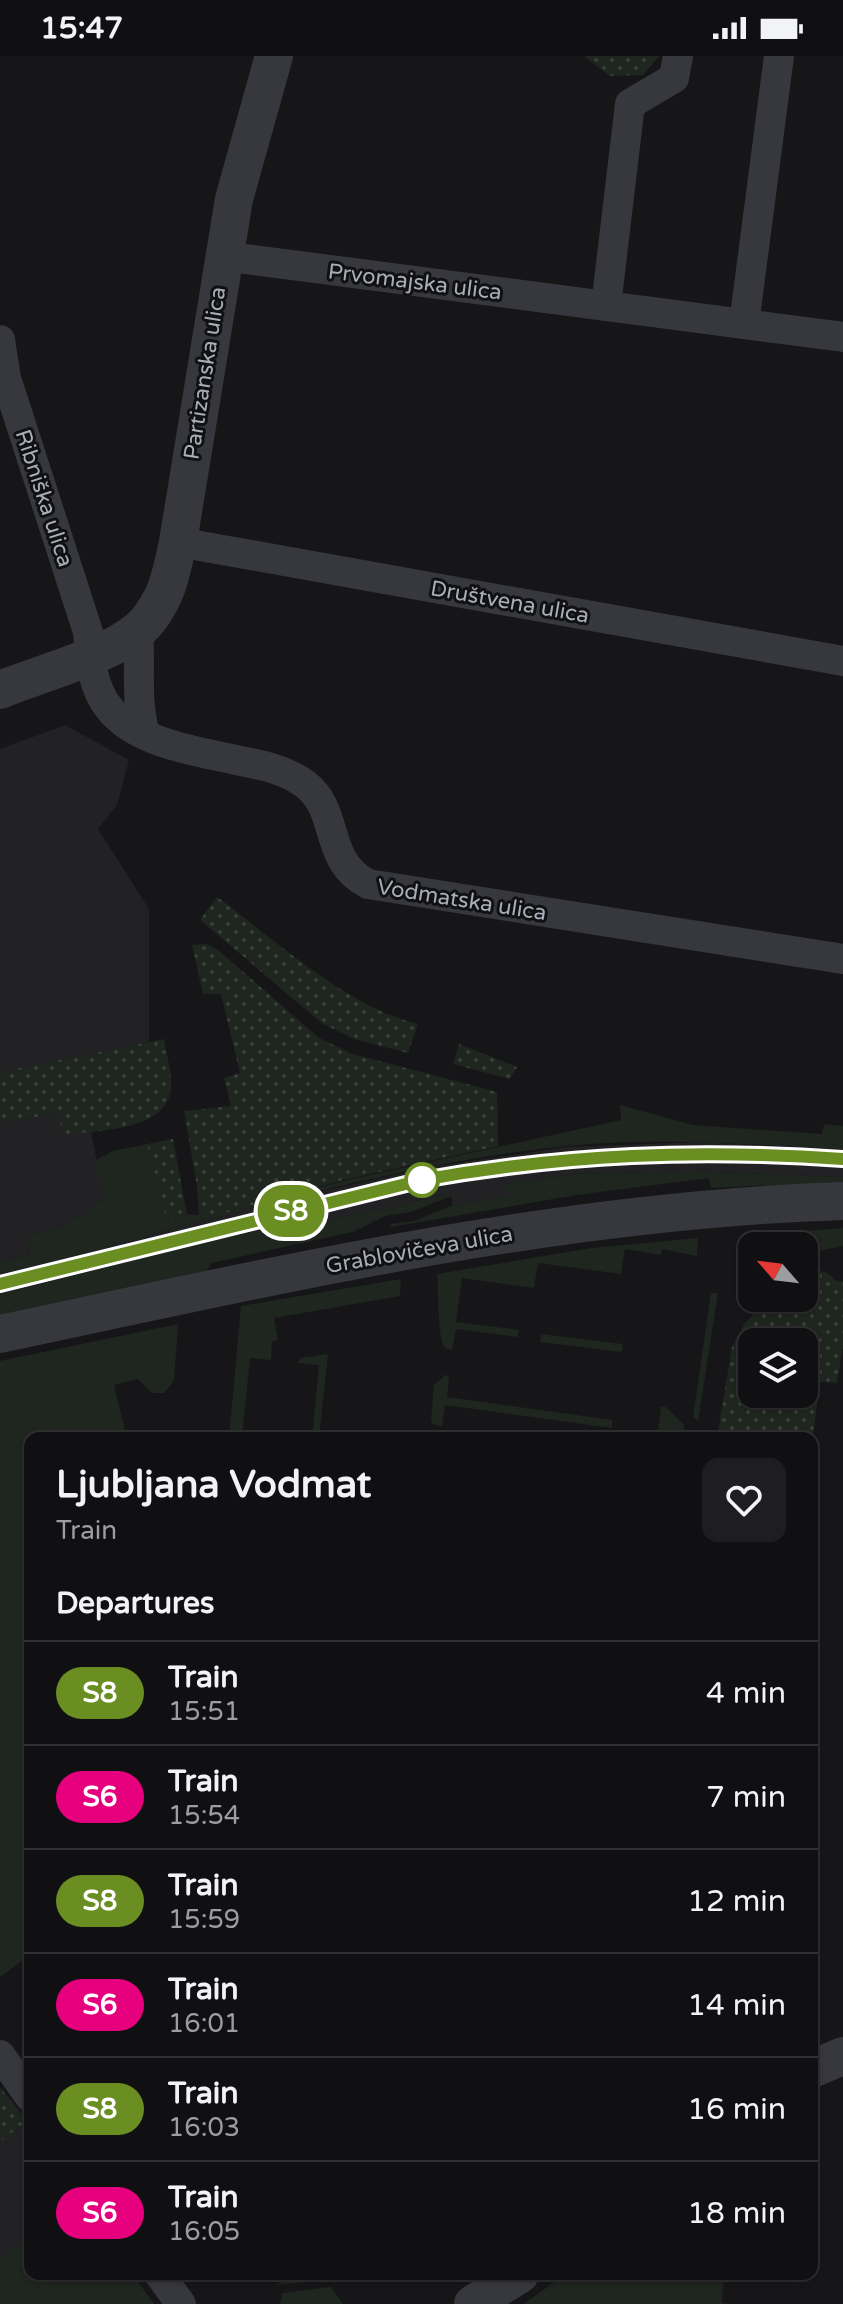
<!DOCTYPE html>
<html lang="en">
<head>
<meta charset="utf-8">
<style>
	:root { --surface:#101012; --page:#1e1e20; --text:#f1f3f6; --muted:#9c9d9f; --line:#303032 }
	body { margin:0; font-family:"Varela Round",sans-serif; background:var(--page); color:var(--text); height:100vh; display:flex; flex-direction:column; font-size:30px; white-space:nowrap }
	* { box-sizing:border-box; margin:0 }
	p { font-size:26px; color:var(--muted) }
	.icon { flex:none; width:44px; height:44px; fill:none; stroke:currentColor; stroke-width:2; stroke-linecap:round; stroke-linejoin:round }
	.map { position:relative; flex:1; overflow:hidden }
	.panel { position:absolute; left:24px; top:1376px; width:794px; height:848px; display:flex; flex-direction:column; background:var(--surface); border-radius:16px; box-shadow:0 2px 6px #0004,0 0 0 2px var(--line) }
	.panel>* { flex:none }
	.badge { padding:0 16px; border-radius:26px; font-size:28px; line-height:52px }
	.needle { width:52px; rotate:298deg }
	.tools { position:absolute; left:738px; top:1176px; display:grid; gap:16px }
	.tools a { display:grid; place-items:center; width:80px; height:80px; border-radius:16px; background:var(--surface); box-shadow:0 2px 6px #0004,0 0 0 2px var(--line); font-size:40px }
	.map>.badge { position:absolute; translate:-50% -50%; box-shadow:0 0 0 4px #fff }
	h2 { padding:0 32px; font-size:30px; line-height:72px }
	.round { display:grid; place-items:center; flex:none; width:84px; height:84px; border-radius:16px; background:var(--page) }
	.head { display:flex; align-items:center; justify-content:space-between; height:136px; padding:0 32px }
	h1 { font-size:38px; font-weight:700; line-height:60px }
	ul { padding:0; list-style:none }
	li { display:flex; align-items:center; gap:24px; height:104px; padding:0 32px; border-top:2px solid var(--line) }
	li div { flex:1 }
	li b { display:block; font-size:30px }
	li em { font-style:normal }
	li .badge { min-width:88px; font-weight:700; text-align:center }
	.status { display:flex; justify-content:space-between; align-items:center; height:56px; padding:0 40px; background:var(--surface); direction:ltr }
	.status svg { height:22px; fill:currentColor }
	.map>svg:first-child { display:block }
</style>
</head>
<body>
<div class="status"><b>15:47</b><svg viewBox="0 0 49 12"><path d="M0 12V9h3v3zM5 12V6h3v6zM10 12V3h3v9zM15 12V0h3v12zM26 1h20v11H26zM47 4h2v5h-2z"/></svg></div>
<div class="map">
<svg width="843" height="2248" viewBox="0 0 843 2248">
	<defs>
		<pattern id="park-dots" width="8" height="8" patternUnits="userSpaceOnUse" patternTransform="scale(2)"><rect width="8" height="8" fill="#1e261f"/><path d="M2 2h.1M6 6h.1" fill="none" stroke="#3c433d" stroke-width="1.8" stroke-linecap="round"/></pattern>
	</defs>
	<rect width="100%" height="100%" fill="#161618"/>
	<!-- built -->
	<g fill="#222225">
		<path d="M65 669 129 704 117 749 98 773 149 853V986L0 1016V693Z"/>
		<path d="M59 1057 63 1078 91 1075 104 1144 65 1170 26 1180 30 1199 0 1206V1067Z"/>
		<path d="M700 1086 843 1094V1121L690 1115 573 1118 507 1128 508 1140 453 1149 450 1137 275 1177 272 1167 0 1238V1218L283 1144 430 1111 565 1091Z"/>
		<path d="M27 2065 30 2069V2218H132L154 2248H0V2086Z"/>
	</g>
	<!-- grass -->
	<g fill="#1e261f">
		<path d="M620 1049 693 1069 822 1078 824 1068 843 1070V1094C751 1088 657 1081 565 1090 373 1111 187 1172 0 1218V1206L30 1199 26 1180 65 1170 104 1144 96 1104 113 1095 147 1088 167 1164 187 1159H217L343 1125 621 1064Z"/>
		<path d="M690 1115 843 1121V1126L711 1132 709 1122 577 1139 391 1171V1168L414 1165 453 1149 508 1140 506 1128 573 1118Z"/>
		<path d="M450 1137 451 1140 411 1156 385 1160 353 1176 211 1207 205 1219 0 1264V1238L265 1171 272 1167 275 1177Z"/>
		<path d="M843 1172V1190L804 1198V1190H766L769 1182 780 1177Z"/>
		<path d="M698 1182 697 1200 662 1193 661 1199 625 1193 621 1218 538 1207 534 1232 462 1222 456 1266 519 1274 518 1281 456 1273 452 1294 445 1292C437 1283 439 1234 437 1218L591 1192Z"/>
		<path d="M401 1223 400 1240 274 1262 278 1283 272 1286 271 1304 250 1302 242 1382H229L241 1250Z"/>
		<path d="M711 1237H718L698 1365 693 1361Z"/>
		<path d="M178 1268 174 1325 164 1337H152L138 1323 114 1329 127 1382H30V1565L26 1566 30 1584V1899L0 1921V1305Z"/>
		<path d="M541 1278 623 1288 622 1296 540 1286Z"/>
		<path d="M328 1298 319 1381 328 1382H312L319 1309 298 1307 301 1302Z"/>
		<path d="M445 1319 449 1320 447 1341 612 1364V1372L445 1349 442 1370 433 1368 431 1364 434 1329Z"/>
		<path d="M661 1351H666L684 1369 685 1375 679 1382H657Z"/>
		<path d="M30 2179V2218H132L154 2248H0V2201Z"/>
		<path d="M292 2218H321L325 2224 276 2229Z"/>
		<path d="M578 2218H724L722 2247 730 2248H524L553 2227Z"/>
		<path d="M331 2231 343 2248H280L282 2237Z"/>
	</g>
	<!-- park -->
	<g fill="url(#park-dots)" fill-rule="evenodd">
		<path d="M584 0H659L643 19 610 20Z"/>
		<path d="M217 841C277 885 345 950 418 968L408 997 354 983 323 968 200 864Z"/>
		<path d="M206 888 218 894 319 982 353 998 497 1036 498 1090 343 1124 217 1159H199L197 1130 184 1055 231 1050 224 1022 240 1017 221 938H203L192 889Z"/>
		<path d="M164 983C166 999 173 1018 171 1033 166 1076 96 1074 63 1079L58 1057 0 1067V1016Z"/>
		<path d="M459 988 512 1009 517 1011 510 1023 453 1008Z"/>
		<path d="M173 1083 187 1159 167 1164 147 1088Z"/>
		<path d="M822 1215 830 1219 834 1224 843 1226V1288L837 1327 820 1326 812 1387V1382H761L718 1376 732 1291 745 1267 770 1242H804V1222ZM752 1286H804V1338H752Z"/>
		<path d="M0 2031 27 2065 0 2086Z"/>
	</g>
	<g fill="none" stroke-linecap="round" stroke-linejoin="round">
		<!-- minor -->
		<g stroke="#37383d" stroke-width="30">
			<path d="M223 200 843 281"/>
			<path d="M606 250 630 48 674 22 678 0"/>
			<path d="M744 268 779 0"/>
			<path d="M0 284 6 322 88 576C90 602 92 631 109 652 136 687 196 695 236 704 261 709 284 713 305 728 341 755 322 804 368 828L843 903"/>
			<path d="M178 486 843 605"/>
			<path d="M138 575C141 610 135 644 145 678"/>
			<path d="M0 1999 30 2041"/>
			<path d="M159 2218 181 2248"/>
		</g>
		<!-- tertiary -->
		<g stroke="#37383d" stroke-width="38">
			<path d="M0 634C38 618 108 600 137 575 148 567 157 552 163 540 171 523 174 504 178 486L234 143 274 0"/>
			<path d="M0 1278C278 1219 557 1154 843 1145"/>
			<path d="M812 2013 843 2000"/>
			<path d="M473 2248 520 2218"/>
		</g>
		<defs>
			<path id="rail" d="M0 1228 422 1124C468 1116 515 1108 561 1103 655 1093 750 1097 843 1103"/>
		</defs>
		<!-- rail casing -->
		<use href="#rail" stroke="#4a4c52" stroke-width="9"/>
		<!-- rail -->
		<use href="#rail" stroke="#111113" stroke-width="6" stroke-dasharray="18" stroke-linecap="butt"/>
	</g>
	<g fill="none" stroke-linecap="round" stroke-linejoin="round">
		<defs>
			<path id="line" d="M0 1228 422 1124C567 1098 696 1093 843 1103"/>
		</defs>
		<!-- line casing -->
		<use href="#line" stroke="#fff" stroke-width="18"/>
		<!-- line -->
		<use href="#line" stroke="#6b8e23" stroke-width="12"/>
	</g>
	<!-- markers -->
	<circle fill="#fff" stroke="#6b8e23" stroke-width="4" cx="422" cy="1124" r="16"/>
	<g text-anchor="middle" stroke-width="6" stroke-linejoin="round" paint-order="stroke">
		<!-- street labels -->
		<g font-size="22" fill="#a8adb8" stroke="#111113">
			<text transform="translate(415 225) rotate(7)" y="8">Prvomajska ulica</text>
			<text transform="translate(204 317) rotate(-81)" y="8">Partizanska ulica</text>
			<text transform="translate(45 442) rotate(72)" y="8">Ribniška ulica</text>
			<text transform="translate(510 545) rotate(10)" y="8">Društvena ulica</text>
			<text transform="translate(462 843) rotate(9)" y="8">Vodmatska ulica</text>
			<text transform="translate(419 1193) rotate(-10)" y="8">Grablovičeva ulica</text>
		</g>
	</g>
</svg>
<div class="tools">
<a><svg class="needle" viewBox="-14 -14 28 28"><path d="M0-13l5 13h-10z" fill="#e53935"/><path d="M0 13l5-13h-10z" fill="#9c9d9f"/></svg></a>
<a><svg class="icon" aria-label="layers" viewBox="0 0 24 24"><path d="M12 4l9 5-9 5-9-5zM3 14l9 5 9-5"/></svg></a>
</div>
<b class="badge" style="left:291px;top:1155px;background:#6b8e23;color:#fff">S8</b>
<section class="panel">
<div class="head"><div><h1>Ljubljana Vodmat</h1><p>Train</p></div><a class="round"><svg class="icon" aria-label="heart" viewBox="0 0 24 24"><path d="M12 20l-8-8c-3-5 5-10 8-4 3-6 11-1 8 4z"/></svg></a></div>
<h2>Departures</h2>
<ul>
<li><span class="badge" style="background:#6b8e23;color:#fff">S8</span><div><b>Train</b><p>15:51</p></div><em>4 min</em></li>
<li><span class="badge" style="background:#e6007e;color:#fff">S6</span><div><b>Train</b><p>15:54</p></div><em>7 min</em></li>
<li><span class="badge" style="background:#6b8e23;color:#fff">S8</span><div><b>Train</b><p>15:59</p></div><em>12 min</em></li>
<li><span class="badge" style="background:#e6007e;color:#fff">S6</span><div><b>Train</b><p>16:01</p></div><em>14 min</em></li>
<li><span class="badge" style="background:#6b8e23;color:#fff">S8</span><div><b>Train</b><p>16:03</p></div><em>16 min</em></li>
<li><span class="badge" style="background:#e6007e;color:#fff">S6</span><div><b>Train</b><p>16:05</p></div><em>18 min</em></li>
</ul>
</section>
</div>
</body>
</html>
